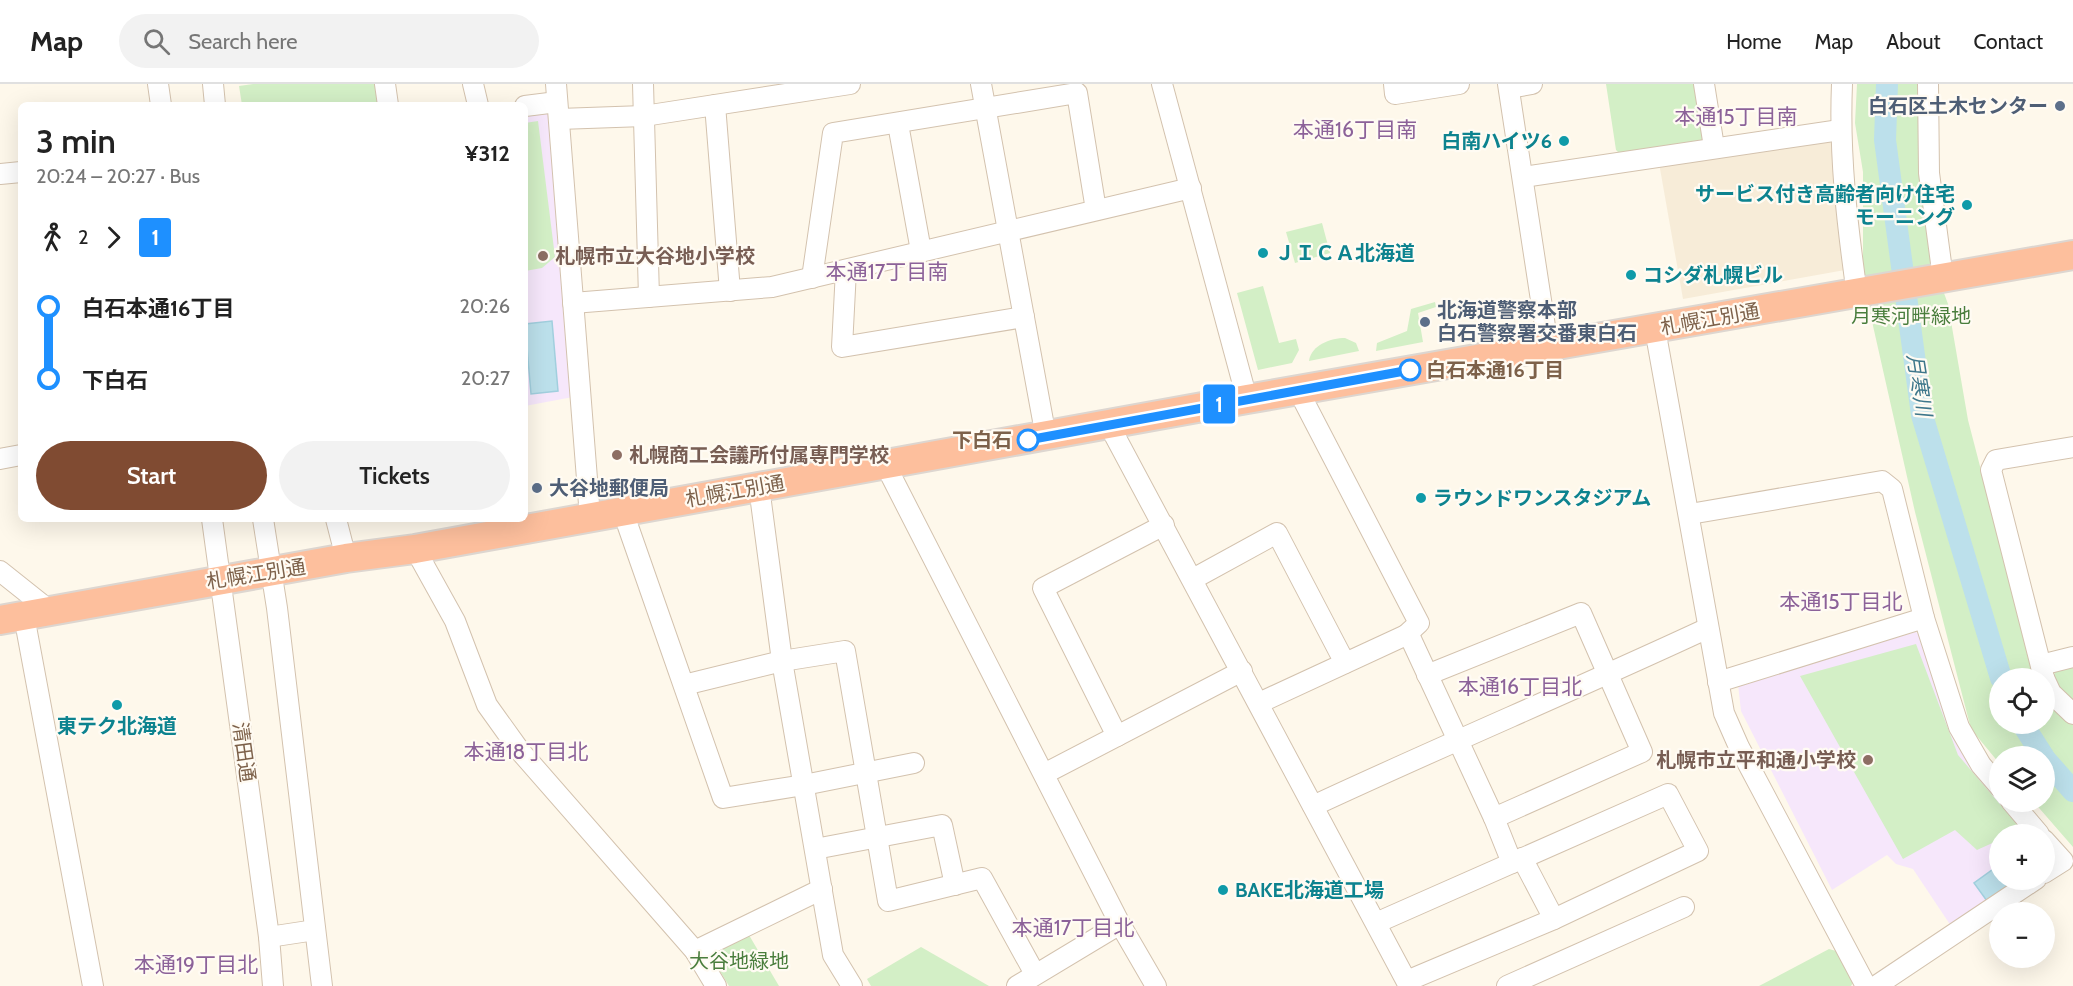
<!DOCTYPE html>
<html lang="en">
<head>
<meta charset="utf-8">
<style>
	:root { --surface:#fff; --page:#f2f2f2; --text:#222; --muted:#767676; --line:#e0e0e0; --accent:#804b32 }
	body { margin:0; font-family:Cabin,"Noto Sans JP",sans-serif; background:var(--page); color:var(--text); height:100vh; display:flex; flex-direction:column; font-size:22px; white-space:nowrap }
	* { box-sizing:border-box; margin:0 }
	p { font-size:20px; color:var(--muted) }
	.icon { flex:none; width:33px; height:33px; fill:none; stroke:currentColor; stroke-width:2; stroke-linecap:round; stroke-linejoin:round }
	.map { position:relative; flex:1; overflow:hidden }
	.side { position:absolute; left:18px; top:18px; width:510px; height:420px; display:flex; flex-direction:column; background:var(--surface); border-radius:9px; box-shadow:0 6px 24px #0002 }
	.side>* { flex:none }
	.badge { padding:0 12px; border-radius:4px; font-size:21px; line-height:39px }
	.controls { position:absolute; left:1989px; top:584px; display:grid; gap:12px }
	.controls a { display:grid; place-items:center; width:66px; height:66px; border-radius:50%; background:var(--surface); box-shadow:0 6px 24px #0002; font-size:30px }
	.map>.badge { position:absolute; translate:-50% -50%; box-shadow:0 0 0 3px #fff }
	.legs { display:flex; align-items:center; gap:9px; height:66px; padding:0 18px; font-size:20px }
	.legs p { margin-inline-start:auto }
	.headline { display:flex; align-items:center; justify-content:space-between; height:102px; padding:0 18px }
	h1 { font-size:33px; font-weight:600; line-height:45px }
	.cta { display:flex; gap:12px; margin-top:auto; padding:12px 18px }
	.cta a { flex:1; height:69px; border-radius:36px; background:var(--accent); color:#fff; font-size:24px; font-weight:600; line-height:69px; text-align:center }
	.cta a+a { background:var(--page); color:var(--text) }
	ul { padding:0 18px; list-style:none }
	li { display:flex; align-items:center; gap:21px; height:72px; font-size:22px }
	li i { display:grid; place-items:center; width:9px; height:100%; margin:0 8px; background:currentColor }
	li i::after { content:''; width:15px; height:15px; margin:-8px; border:4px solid; border-radius:50%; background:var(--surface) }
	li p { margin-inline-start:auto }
	li:first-child i { background:linear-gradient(#0000 50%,currentColor 0) }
	li:last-child i { background:linear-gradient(currentColor 50%,#0000 0) }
	header { display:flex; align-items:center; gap:36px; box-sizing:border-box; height:84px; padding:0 30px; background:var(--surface); border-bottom:2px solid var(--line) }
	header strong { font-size:28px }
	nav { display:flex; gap:33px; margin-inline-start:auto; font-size:21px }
	.search { width:420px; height:54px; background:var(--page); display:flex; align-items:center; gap:15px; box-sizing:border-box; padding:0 21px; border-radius:33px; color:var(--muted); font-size:22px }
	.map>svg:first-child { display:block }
</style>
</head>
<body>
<header>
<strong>Map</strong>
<div class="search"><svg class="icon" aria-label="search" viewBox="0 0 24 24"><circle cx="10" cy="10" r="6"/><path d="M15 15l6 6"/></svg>Search here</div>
<nav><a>Home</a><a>Map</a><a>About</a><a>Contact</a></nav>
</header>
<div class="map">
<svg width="2073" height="902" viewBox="0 0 2073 902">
	<rect width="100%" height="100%" fill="#fef8eb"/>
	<!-- residential -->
	<path fill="#f7ecd8" d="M1828 57 1834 61 1845 186 1683 215 1659 79Z"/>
	<!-- education -->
	<g fill="#f6e7fb">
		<path d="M550 27 573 313 525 322V31Z"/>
		<path d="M1916 548 1921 553 1986 699 2029 750H2000V795H2021L1951 842 1913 785 1896 780 1887 771 1832 806 1741 627 1738 600Z"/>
	</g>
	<!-- green -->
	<g fill="#d3efc6">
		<path d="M253 0H381L384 21H242L239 2Z"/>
		<path d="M1606 0H1697L1704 53 1701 58 1620 70 1616 66Z"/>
		<path d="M1857 0H1920L1921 88 1930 171 1948 220 1968 336 2035 594H2000V639H2044L2045 612 2073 640V763L2033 717H2044V672H2000L1999 679 1971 645 1915 428 1871 233 1863 181V88L1855 39Z"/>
		<path d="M538 37 555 173 542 184 525 187V39Z"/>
		<path d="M1322 139 1330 169 1295 179 1286 148Z"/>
		<path d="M1263 202 1279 259 1296 255 1299 266 1292 279 1258 286 1237 209Z"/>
		<path d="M1435 218 1436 223 1418 229 1423 258 1376 267 1377 259 1407 247 1411 225Z"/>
		<path d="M1345 254 1356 259 1359 267 1309 277C1311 261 1331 254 1345 254Z"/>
		<path d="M1916 560 1958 671 2022 746 2014 750H2000L1999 756 1977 766 1955 746 1903 775 1800 592Z"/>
		<path d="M2073 583V620L2059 605 2053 594 2055 588Z"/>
		<path d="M746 846 779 902H729L707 866Z"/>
		<path d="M921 863 989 902H871L867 895Z"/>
		<path d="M1829 865 1836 867 1853 899 1851 902H1759Z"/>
	</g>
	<!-- water -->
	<g fill="#bce0eb" stroke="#a1cfde" stroke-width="1.5">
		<path d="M552 237 558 307 531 310 525 240Z"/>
		<path d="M1999 781 2000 795H2019L1987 817 1974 799Z"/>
	</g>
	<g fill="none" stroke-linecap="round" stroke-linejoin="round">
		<!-- river -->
		<g stroke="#bce0eb" stroke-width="22">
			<path d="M1887 0 1885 56 1922 331 2001 594"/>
			<path d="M2022 639 2043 672"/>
			<path d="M2044 674 2073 707"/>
		</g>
		<defs>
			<g id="minor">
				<path d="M158 0 161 21"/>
				<path d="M213 0 215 21"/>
				<path d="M385 0 388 21"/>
				<path d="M473 0 478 21"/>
				<path d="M556 0 590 433"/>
				<path d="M643 0 649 213"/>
				<path d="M981 0 1046 353"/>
				<path d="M1162 0 1247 315"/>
				<path d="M1394 0 1395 10 1459 0"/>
				<path d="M1508 0 1548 262"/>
				<path d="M1704 0 1714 63"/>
				<path d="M1842 0C1839 71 1847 139 1857 210"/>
				<path d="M1928 0 1929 89 1943 194"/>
				<path d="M1509 4 1532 0"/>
				<path d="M715 21 730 207"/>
				<path d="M525 22 557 18"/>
				<path d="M559 35 644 32 850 0"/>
				<path d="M898 40 921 167"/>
				<path d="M0 90 21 88"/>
				<path d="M1523 93 1840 46"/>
				<path d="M846 186 842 263 1024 233"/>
				<path d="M812 194 833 49 1077 9 1096 126"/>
				<path d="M573 219 772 203 1191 104"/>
				<path d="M1655 245 1724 629 1739 663 1866 902"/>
				<path d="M1298 306 1419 539 1406 551"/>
				<path d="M1109 341 1409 902"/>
				<path d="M0 375 21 371"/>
				<path d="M885 380 1120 840 1156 902"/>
				<path d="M759 403 782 577 833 871 852 902"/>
				<path d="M623 428 723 714 804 701 914 679"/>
				<path d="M1690 430 1882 397 1892 405 1924 534 1959 643 1981 681 2000 703"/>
				<path d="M212 435 269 853 273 902"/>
				<path d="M263 435 277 524 322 902"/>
				<path d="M336 435 346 474"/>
				<path d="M415 465 455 537 487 621 520 667 695 867 716 902"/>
				<path d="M0 487 49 526"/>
				<path d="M1193 495 1277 449 1345 579"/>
				<path d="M24 532 93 902"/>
				<path d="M2041 581 2073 573"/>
				<path d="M1427 591 1581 529 1642 668 1494 734"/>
				<path d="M2044 594 1991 386 1996 376 2073 363"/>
				<path d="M2044 594 2051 609 2073 630"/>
				<path d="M1718 598 1924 534"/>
				<path d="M684 601 782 577 845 567 888 817 982 794 1035 890"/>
				<path d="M1259 619 1406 551 1410 553 1494 734 1512 779"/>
				<path d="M1117 652 1043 504 1164 441"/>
				<path d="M1044 690 1242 587"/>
				<path d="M2011 717 2039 750"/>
				<path d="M1313 722C1444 661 1577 605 1708 544"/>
				<path d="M2044 756 2063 777 2044 789"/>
				<path d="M815 765 942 741 955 801"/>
				<path d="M1522 774 1554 835"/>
				<path d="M1376 839 1668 710 1698 767 1554 835 1407 897"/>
				<path d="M269 853 315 846"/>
				<path d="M695 867 822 805"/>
				<path d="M1017 902 1120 840"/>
				<path d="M1507 902 1684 823"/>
				<path d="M1876 902 2036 795"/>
			</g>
			<path id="highway" d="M0 536 346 474 415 465 1247 315 2073 171"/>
		</defs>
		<!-- minor casing -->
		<use href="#minor" stroke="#d3c2ae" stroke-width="22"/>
		<!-- highway casing -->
		<use href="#highway" stroke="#ddd6d0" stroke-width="32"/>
		<!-- minor -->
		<use href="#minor" stroke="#fff" stroke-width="20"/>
		<!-- highway -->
		<use href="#highway" stroke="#fdbf9d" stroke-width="28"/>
	</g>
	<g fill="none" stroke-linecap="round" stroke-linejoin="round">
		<defs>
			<path id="line-1" d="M1028 356 1410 286"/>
		</defs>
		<!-- line-1 casing -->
		<use href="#line-1" stroke="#fff" stroke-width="14"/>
		<!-- line-1 -->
		<use href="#line-1" stroke="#1e90ff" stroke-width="9"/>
	</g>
	<!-- markers -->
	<g fill="#5c6f8a" stroke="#fffbf3" stroke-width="2">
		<circle cx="2060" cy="22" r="6"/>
		<circle cx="1425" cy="238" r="6"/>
		<circle cx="537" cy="404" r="6"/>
	</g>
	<g fill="#0f9aa8" stroke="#fffbf3" stroke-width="2">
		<circle cx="1564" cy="57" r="6"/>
		<circle cx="1967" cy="121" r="6"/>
		<circle cx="1263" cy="169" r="6"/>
		<circle cx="1631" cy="191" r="6"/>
		<circle cx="1421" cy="414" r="6"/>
		<circle cx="117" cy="621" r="6"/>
		<circle cx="1223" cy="806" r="6"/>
	</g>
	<g fill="#8d6e63" stroke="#fffbf3" stroke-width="2">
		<circle cx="543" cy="172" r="6"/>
		<circle cx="617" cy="371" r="6"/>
		<circle cx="1868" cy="676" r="6"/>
	</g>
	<g fill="#fff" stroke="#1e90ff" stroke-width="3">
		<circle cx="1410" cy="286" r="10"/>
		<circle cx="1028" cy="356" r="10"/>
	</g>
	<g text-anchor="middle" stroke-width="4.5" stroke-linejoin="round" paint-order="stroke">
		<!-- service labels -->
		<g font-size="20" font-weight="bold" fill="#4e5e75" stroke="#fffbf3" text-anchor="start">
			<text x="2048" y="29" text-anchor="end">白石区土木センター</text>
			<text x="1437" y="233">北海道警察本部<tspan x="1437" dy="23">白石警察署交番東白石</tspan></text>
			<text x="549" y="411">大谷地郵便局</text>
		</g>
		<!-- culture labels -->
		<g font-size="20" font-weight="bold" fill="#0d838f" stroke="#fffbf3" text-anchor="start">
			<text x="1552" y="64" text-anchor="end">白南ハイツ6</text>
			<text x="1955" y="117" text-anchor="end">サービス付き高齢者向け住宅<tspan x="1955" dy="23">モーニング</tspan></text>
			<text x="1275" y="176">ＪＩＣＡ北海道</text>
			<text x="1643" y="198">コシダ札幌ビル</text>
			<text x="1433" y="421">ラウンドワンスタジアム</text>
			<text x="117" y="649" text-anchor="middle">東テク北海道</text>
			<text x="1235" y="813">BAKE北海道工場</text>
		</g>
		<!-- education labels -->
		<g font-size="20" font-weight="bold" fill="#785e54" stroke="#fffbf3" text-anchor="start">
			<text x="555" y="179">札幌市立大谷地小学校</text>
			<text x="629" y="378">札幌商工会議所付属専門学校</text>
			<text x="1856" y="683" text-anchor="end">札幌市立平和通小学校</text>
		</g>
		<!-- park labels -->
		<g font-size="20" fill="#4a7e3d" stroke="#fffbf3">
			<text x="1911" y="239">月寒河畔緑地</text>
			<text x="739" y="884">大谷地緑地</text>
		</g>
		<!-- street labels -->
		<g font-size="20" fill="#7d614a" stroke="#fffbf3">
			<text transform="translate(1710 235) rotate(-10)" y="7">札幌江別通</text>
			<text transform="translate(735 407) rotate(-10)" y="7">札幌江別通</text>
			<text transform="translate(256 490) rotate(-9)" y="7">札幌江別通</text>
			<text transform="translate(244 668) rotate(82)" y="7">清田通</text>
		</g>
		<!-- stop labels -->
		<g font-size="20" font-weight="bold" fill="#7d614a" stroke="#fffbf3" text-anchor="start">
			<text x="1426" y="293">白石本通16丁目</text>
			<text x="1012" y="363" text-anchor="end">下白石</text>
		</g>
		<!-- neighbourhood labels -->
		<g font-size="21" fill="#8c6299" stroke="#fffbf3">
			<text x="1736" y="40">本通15丁目南</text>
			<text x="1355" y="53">本通16丁目南</text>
			<text x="887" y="195">本通17丁目南</text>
			<text x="1841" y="525">本通15丁目北</text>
			<text x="1520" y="610">本通16丁目北</text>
			<text x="526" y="675">本通18丁目北</text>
			<text x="1073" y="851">本通17丁目北</text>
			<text x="196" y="888">本通19丁目北</text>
		</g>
		<!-- water labels -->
		<g font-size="21" font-style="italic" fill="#3e778b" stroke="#fffbf3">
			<text transform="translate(1919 301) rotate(81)" y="7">月寒川</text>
		</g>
	</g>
</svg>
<div class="controls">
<a><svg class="icon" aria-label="locate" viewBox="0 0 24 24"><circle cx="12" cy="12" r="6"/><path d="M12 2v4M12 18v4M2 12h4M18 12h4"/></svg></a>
<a><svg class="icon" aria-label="layers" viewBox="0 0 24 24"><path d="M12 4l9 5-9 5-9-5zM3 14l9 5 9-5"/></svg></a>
<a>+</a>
<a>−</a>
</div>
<b class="badge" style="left:1219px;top:320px;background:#1e90ff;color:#fff">1</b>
<section class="side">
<div class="headline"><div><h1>3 min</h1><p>20:24 – 20:27 · Bus</p></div><b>¥312</b></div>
<div class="legs"><svg class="icon" aria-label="walk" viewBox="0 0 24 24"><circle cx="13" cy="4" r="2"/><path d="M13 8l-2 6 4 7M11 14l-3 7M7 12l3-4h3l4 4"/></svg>2<svg class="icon" aria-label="forward" viewBox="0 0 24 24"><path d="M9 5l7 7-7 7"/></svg><b class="badge" style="background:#1e90ff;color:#fff">1</b></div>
<ul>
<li><i style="color:#1e90ff"></i><b>白石本通16丁目</b><p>20:26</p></li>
<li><i style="color:#1e90ff"></i><b>下白石</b><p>20:27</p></li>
</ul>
<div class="cta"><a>Start</a><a>Tickets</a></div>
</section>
</div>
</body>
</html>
